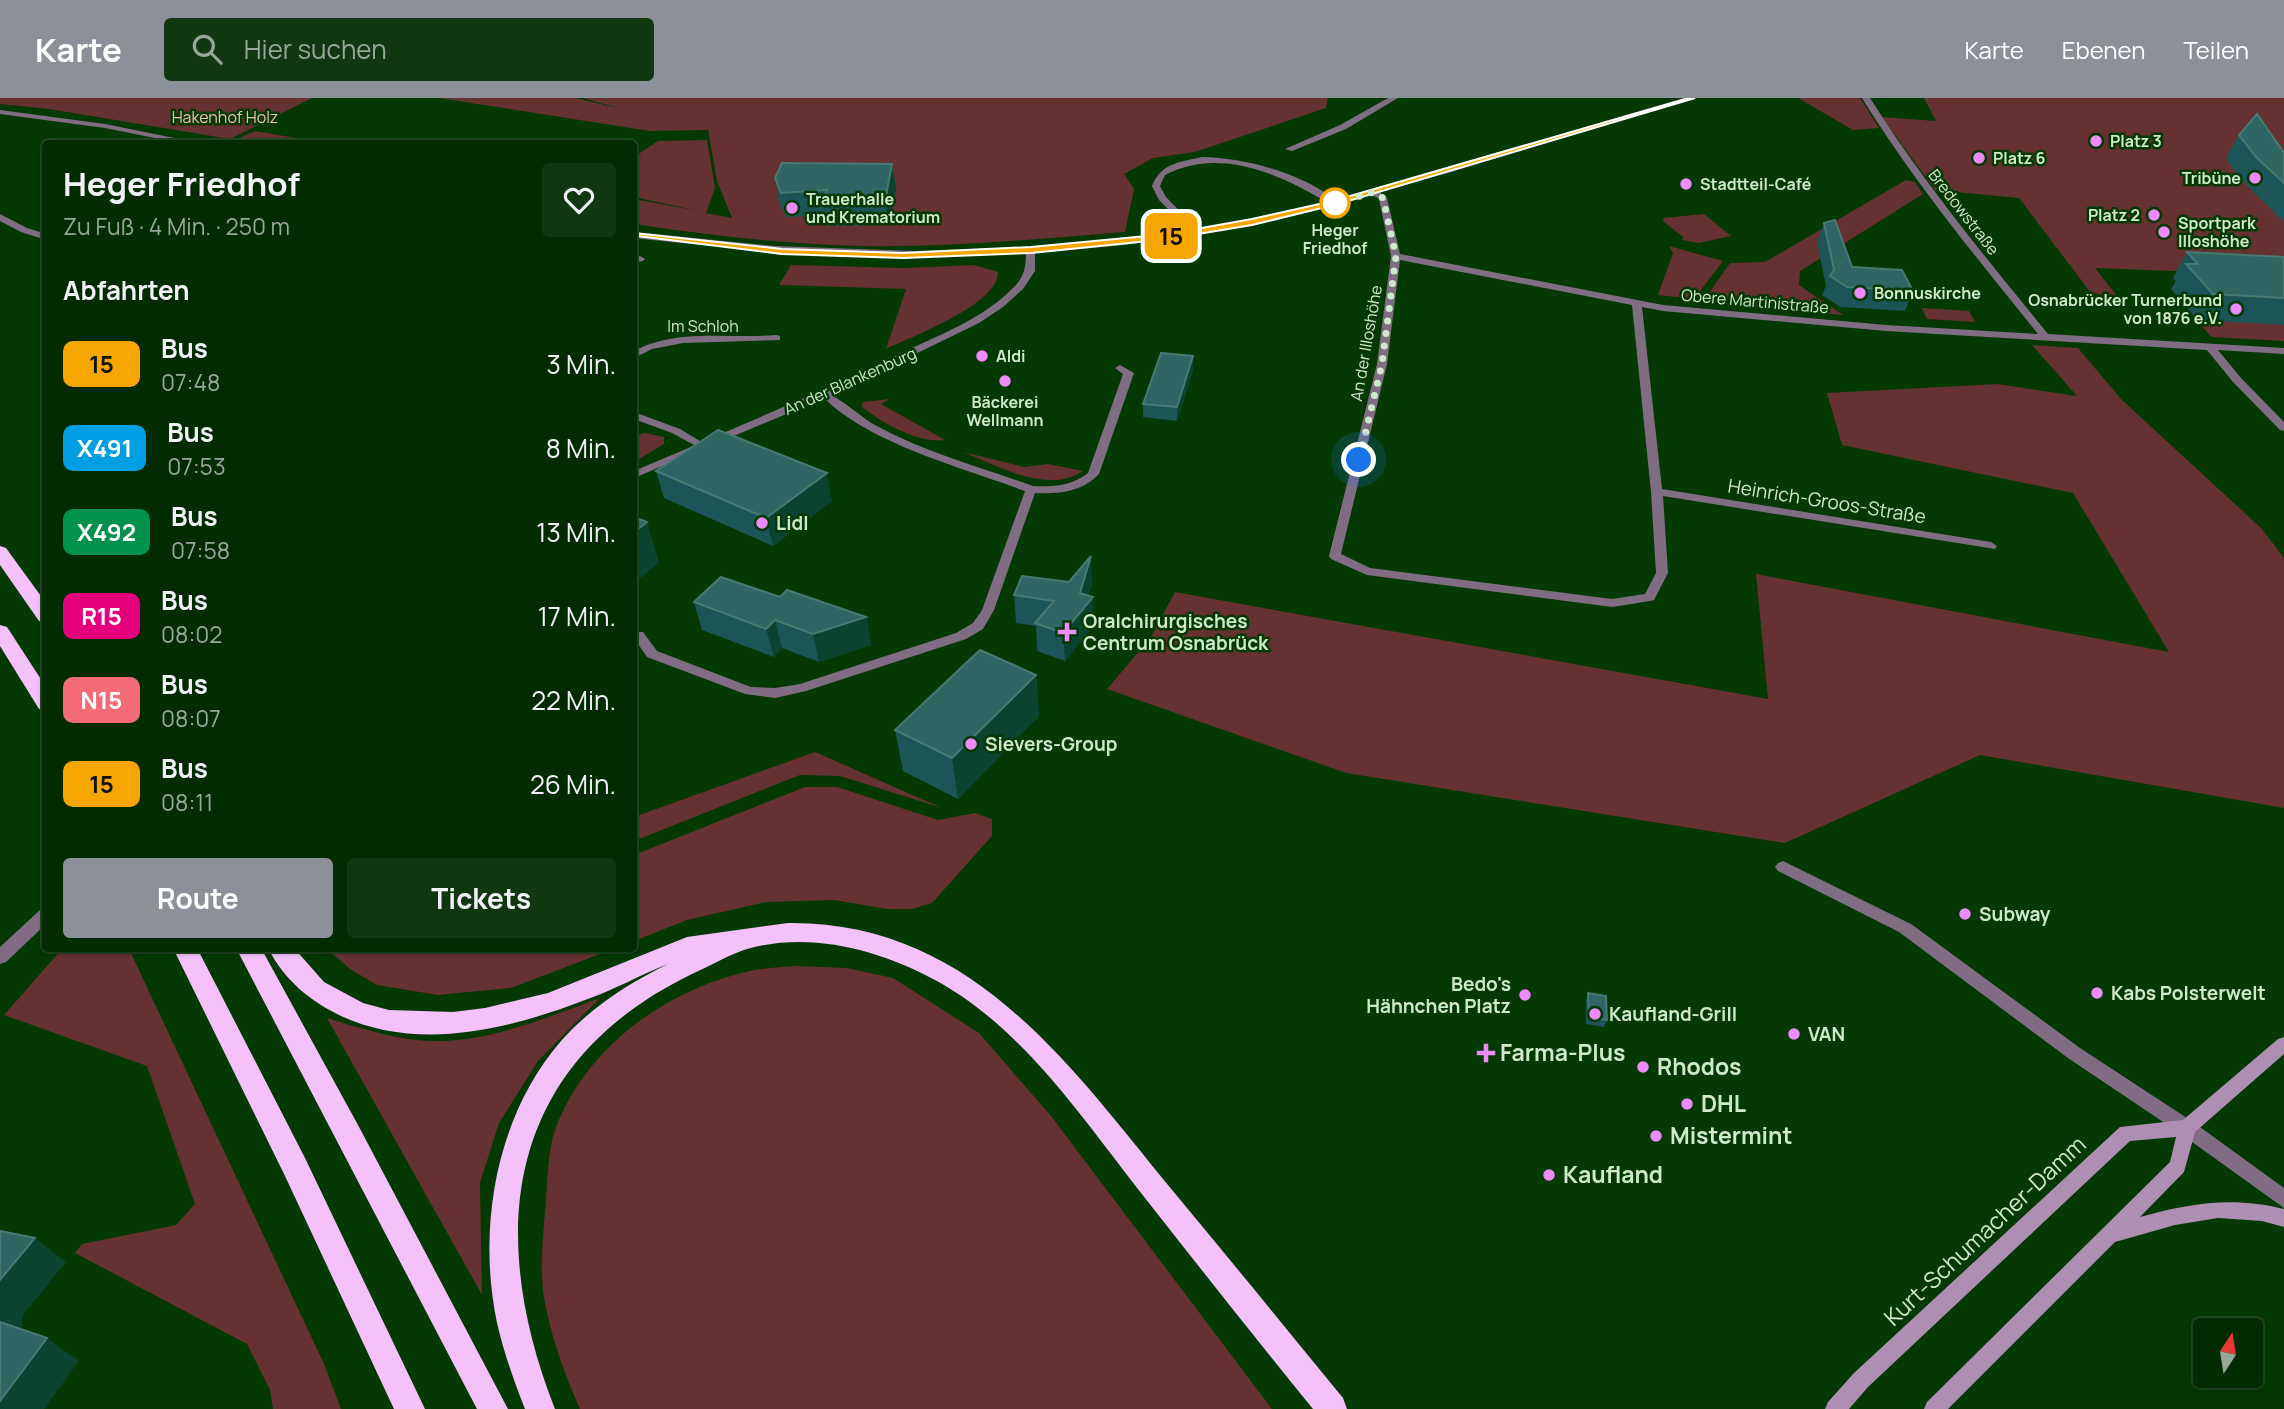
<!DOCTYPE html>
<html lang="de">
<head>
<meta charset="utf-8">
<style>
	:root { --surface:#032b02; --page:#113711; --text:#f1f3f6; --muted:#97a799; --line:#244724; --accent:#8c9099 }
	body { margin:0; font-family:Manrope,sans-serif; background:var(--page); color:var(--text); height:100vh; display:flex; flex-direction:column; font-size:26px; white-space:nowrap }
	* { box-sizing:border-box; margin:0 }
	p { font-size:23px; color:var(--muted) }
	.icon { flex:none; width:38px; height:38px; fill:none; stroke:currentColor; stroke-width:2; stroke-linecap:round; stroke-linejoin:round }
	.map { position:relative; flex:1; overflow:hidden }
	.sheet { position:absolute; left:42px; top:42px; width:595px; height:812px; display:flex; flex-direction:column; background:var(--surface); border-radius:7px; box-shadow:0 2px 5px #0004,0 0 0 2px var(--line) }
	.sheet>* { flex:none }
	.badge { padding:0 14px; border-radius:10px; font-size:24px; line-height:46px }
	.needle { width:46px; rotate:12deg }
	.controls { position:absolute; left:2193px; top:1220px; display:grid; gap:14px }
	.controls a { display:grid; place-items:center; width:70px; height:70px; border-radius:7px; background:var(--surface); box-shadow:0 2px 5px #0004,0 0 0 2px var(--line); font-size:35px }
	.you { position:absolute; width:35px; height:35px; margin:-18px; border:5px solid #fff; border-radius:50%; background:#1a73e8; box-shadow:0 0 0 10px #1a73e833 }
	.map>.badge { position:absolute; translate:-50% -50%; box-shadow:0 0 0 4px #fff }
	h2 { padding:0 21px; font-size:26px; line-height:63px }
	.round { display:grid; place-items:center; flex:none; width:74px; height:74px; border-radius:7px; background:var(--page) }
	.overview { display:flex; align-items:center; justify-content:space-between; height:119px; padding:0 21px }
	h1 { font-size:33px; font-weight:700; line-height:52px }
	.primary-button { display:flex; gap:14px; margin-top:auto; padding:14px 21px }
	.primary-button a { flex:1; height:80px; border-radius:7px; background:var(--accent); color:#fff; font-size:28px; font-weight:700; line-height:80px; text-align:center }
	.primary-button a+a { background:var(--page); color:var(--text) }
	ul { padding:0; list-style:none }
	li { display:flex; align-items:center; gap:21px; height:84px; padding:0 21px }
	li div { flex:1 }
	li b { display:block; font-size:26px }
	li em { font-style:normal }
	li .badge { min-width:77px; font-weight:700; text-align:center }
	header { display:flex; align-items:center; gap:42px; box-sizing:border-box; height:98px; padding:0 35px; background:var(--accent); color:#fff }
	header strong { font-size:33px }
	nav { display:flex; gap:38px; margin-inline-start:auto; font-size:24px }
	.search { width:490px; height:63px; background:var(--page); display:flex; align-items:center; gap:18px; box-sizing:border-box; padding:0 24px; border-radius:7px; color:var(--muted); font-size:26px }
	.map>svg:first-child { display:block }
</style>
</head>
<body>
<header>
<strong>Karte</strong>
<div class="search"><svg class="icon" aria-label="search" viewBox="0 0 24 24"><circle cx="10" cy="10" r="6"/><path d="M15 15l6 6"/></svg>Hier suchen</div>
<nav><a>Karte</a><a>Ebenen</a><a>Teilen</a></nav>
</header>
<div class="map">
<svg width="2284" height="1311" viewBox="0 0 2284 1311">
	<rect width="100%" height="100%" fill="#043903"/>
	<!-- green -->
	<g fill="#653231">
		<path d="M0 0H312L230 41 49 11 0 6Z"/>
		<path d="M439 0H575L622 11 583 0H1328L1326 10 1195 54 1153 60 1124 76 1134 91 1125 134C1036 141 946 150 857 148 782 146 708 137 634 126V101L699 113 634 99V59L658 43 707 42 715 90 706 115 732 120 717 83 708 32 650 33Z"/>
		<path d="M1798 0H1860L1879 30 1853 32Z"/>
		<path d="M1924 0H2284V243L2211 239 2171 191H2182L2173 180 2231 183 2225 175 2095 170 2117 198 2091 195 2019 100 1935 92 1882 19 1936 23Z"/>
		<path d="M255 33 324 45 257 46 237 41Z"/>
		<path d="M1906 82 1915 84 1923 96 1800 173 1799 187 1843 217 1735 208 1704 202 1730 165 1765 164Z"/>
		<path d="M1704 116 1731 138 1699 145 1682 142 1683 139 1663 123 1664 120Z"/>
		<path d="M1669 148 1723 163 1694 201 1658 197 1673 155Z"/>
		<path d="M791 167 904 170 974 167 998 174C999 206 913 238 886 251L906 191 779 187Z"/>
		<path d="M1922 210 1969 213 1975 224 1927 221Z"/>
		<path d="M2032 247 2078 250 2121 301 2262 431 2284 460V710L1980 657 1785 745 1346 675 1107 591 1151 539 1175 494 1768 601 1756 476 2169 554 2073 395 1842 347 1827 295 1997 286 2077 298Z"/>
		<path d="M890 301 881 306 945 342C919 346 882 325 862 309L863 304Z"/>
		<path d="M645 335 664 339V346L634 364V338Z"/>
		<path d="M963 354 1024 369 1048 366 1083 373C1047 397 999 368 963 354Z"/>
		<path d="M815 654 942 710 840 678 800 677 634 743V719Z"/>
		<path d="M805 689H837L938 722 975 715 992 721V738L932 805 912 811H887L834 802 766 804 687 822 634 843V757Z"/>
		<path d="M62 851H129L324 1266 341 1311H273L270 1292 247 1246 75 1155 82 1146 176 1127 195 1106 147 968 4 917Z"/>
		<path d="M327 851H613L511 890 438 897 377 887 350 871Z"/>
		<path d="M796 868 847 870 893 880 979 935 1051 1018 1272 1311H580C564 1275 551 1239 544 1200 539 1168 544 1132 546 1100 548 1078 548 1052 555 1032 586 948 668 890 754 872 767 870 782 869 796 868Z"/>
		<path d="M600 900 538 963 499 1025 480 1085 482 1197 327 920C356 929 385 938 416 942 479 949 542 921 600 900Z"/>
	</g>
	<g fill="none" stroke-linecap="round" stroke-linejoin="round">
		<!-- minor -->
		<g fill="#806c83" fill-rule="evenodd">
			<path d="M1388 0H1398L1346 31 1292 53 1285 51 1340 27Z"/>
			<path d="M1862 0H1870C1923 84 1986 160 2048 236L2284 250V256L2218 252 2241 280 2284 324V333L2280 332 2233 284 2207 252 1886 233 1663 213 1642 209 1662 391 1991 444 1997 448 1995 451 1663 398 1668 475 1654 502 1650 503 1612 509 1367 477 1331 461 1329 458 1377 266 1391 158 1379 101 1371 96V92H1377L1387 100 1400 156 1663 207 1886 227 2038 236C1976 159 1914 84 1862 0ZM1400 162 1632 207 1651 394 1656 475 1645 496 1612 501 1370 470 1341 456 1387 266Z"/>
			<path d="M1202 59C1247 60 1305 76 1339 105L1332 107C1281 77 1222 48 1165 77L1160 88 1166 99 1200 134 1193 136 1159 102 1152 88C1161 65 1180 64 1202 59Z"/>
			<path d="M0 116 27 130 46 136V142L21 134 0 123Z"/>
			<path d="M640 158 645 161 643 163 634 165V159Z"/>
			<path d="M776 237 780 238V242L683 245 652 251 634 260V253C677 230 729 241 776 237Z"/>
			<path d="M1120 267 1134 275 1099 376C1082 394 1059 396 1035 395L994 512 983 531 966 541 806 593 775 600 745 596 647 559 634 540V534H643L657 553 751 589 775 590 800 586 956 535 973 525 982 512 1025 393C961 369 866 345 820 296L821 294C833 293 862 320 875 327 924 354 980 369 1033 388 1054 389 1071 388 1088 375L1123 276 1115 270Z"/>
			<path d="M634 314 680 331 705 346 704 348H696L672 335 634 321Z"/>
			<path d="M1783 763 1911 826 2080 950 2193 1024 2284 1090V1110L2181 1036 2068 960 1899 834 1778 773 1775 769 1778 765Z"/>
		</g>
		<!-- tertiary -->
		<g fill="#806c83" fill-rule="evenodd">
			<path d="M1684 0H1696L1451 74 1304 114 1195 137 1124 147 1035 155V173L1023 191 1003 209 979 225 829 298 634 380V373C723 335 812 298 899 256 939 237 983 221 1014 189 1024 179 1026 169 1026 155 895 163 765 155 634 140V134L775 148 914 153 1054 148 1124 141 1232 125 1338 101Z"/>
			<path d="M0 12 105 26 204 46H185L105 30 0 16Z"/>
			<path d="M46 810V826L6 864 0 866V849L40 812Z"/>
		</g>
		<!-- secondary -->
		<path fill="#af8eb4" fill-rule="evenodd" d="M2284 939V956L2195 1034 2184 1074 2140 1119C2189 1105 2234 1098 2284 1111V1129L2262 1123 2218 1120 2175 1127 2115 1144 1948 1311H1924L1927 1304 2170 1064 2176 1039 2130 1043 1868 1289 1849 1311H1825L1828 1304 1854 1275 2120 1029 2183 1022 2278 941Z"/>
		<!-- motorway -->
		<g fill="#f4c1fb" fill-rule="evenodd">
			<path d="M0 448 6 450 46 505V525L39 523 0 467Z"/>
			<path d="M0 527 7 529 46 589V613L39 611 0 548Z"/>
			<path d="M788 825C968 823 1066 962 1168 1087 1227 1158 1285 1229 1343 1300L1347 1311H1313C1256 1241 1200 1170 1145 1100 1084 1023 1024 930 935 882 879 852 811 833 747 851 730 856 710 868 692 876 506 966 485 1133 555 1311H525C514 1283 504 1255 497 1225 477 1129 496 1018 561 943 590 910 629 885 668 866 640 877 614 892 585 902 510 931 419 954 341 918 310 903 284 882 268 850H294L324 884 363 905 389 912 453 914 485 910 548 895 687 839Z"/>
			<path d="M173 850H197L305 1060 425 1311H394L285 1078Z"/>
			<path d="M236 850H261L358 1027 508 1311H477Z"/>
		</g>
	</g>
	<!-- wall -->
	<g fill="#1b5557">
		<path d="M2239 37 2284 55V124L2242 83 2226 60Z"/>
		<path d="M892 66 896 91 889 127 827 128 826 117 786 119 779 104 775 80Z"/>
		<path d="M1824 125 1852 169 1913 193 1905 213 1840 209 1822 197 1826 188 1817 144Z"/>
		<path d="M2187 154 2284 159V227L2197 222 2171 191 2176 183 2173 180Z"/>
		<path d="M1193 258V272L1177 323 1143 319V306Z"/>
		<path d="M656 373 832 403 773 448 664 400Z"/>
		<path d="M1092 486 1088 498 1094 527 1065 563 1037 553 1036 528 1016 525 1014 497Z"/>
		<path d="M780 499 866 519 871 547 819 564 782 550 774 559 702 532 694 504Z"/>
		<path d="M1036 577 1039 618 958 701 903 673 895 632Z"/>
		<path d="M1588 895 1607 922 1604 929 1586 926V902Z"/>
	</g>
	<!-- shaded-wall -->
	<g fill="#0a4330">
		<path d="M892 66 896 91 889 127 885 103Z"/>
		<path d="M1193 258V272L1177 323V309Z"/>
		<path d="M827 375 832 403 773 448 766 420Z"/>
		<path d="M647 424 659 464 634 486V434Z"/>
		<path d="M1091 458 1092 486 1085 508 1093 499 1094 527 1065 563 1063 535 1080 495Z"/>
		<path d="M866 519 871 547 819 564 813 536Z"/>
		<path d="M775 522 782 550 774 559 766 531Z"/>
		<path d="M1036 577 1039 618 958 701 952 660Z"/>
		<path d="M35 1140 66 1164 23 1217 20 1242 0 1228V1182Z"/>
		<path d="M47 1240 79 1263 44 1311H0V1303Z"/>
	</g>
	<!-- building -->
	<g fill="#2f6563" stroke="#487a74" stroke-width="2">
		<path d="M2257 16 2284 55V85L2256 59 2239 37Z"/>
		<path d="M782 65 892 66 885 103H823L827 92 781 95 775 80Z"/>
		<path d="M1835 122 1852 169 1902 172 1913 193 1847 189 1830 178 1834 172 1824 125Z"/>
		<path d="M2187 154 2284 159V200L2213 196 2186 166H2198Z"/>
		<path d="M1161 255 1193 258 1177 309 1143 306Z"/>
		<path d="M718 332 827 375 766 420 656 373Z"/>
		<path d="M634 419 647 424 634 434Z"/>
		<path d="M1091 458 1080 495 1093 499 1063 535 1035 525 1054 503 1014 497 1022 478 1069 484Z"/>
		<path d="M721 479 780 499 787 492 866 519 813 536 775 522 766 531 694 504Z"/>
		<path d="M980 552 1036 577 952 660 895 632Z"/>
		<path d="M1588 895 1606 898 1607 922 1589 919Z"/>
		<path d="M0 1133 35 1140 0 1182Z"/>
		<path d="M0 1224 47 1240 0 1303Z"/>
	</g>
	<!-- line -->
	<path fill="#f7a500" stroke="#fff" stroke-width="2" d="M1689 0H1695L1338 106 1252 127 1168 141 1031 155 903 160 782 156 629 137 634 135 782 151 903 155 1031 149 1168 136 1252 121 1333 103Z"/>
	<g fill="none" stroke-linecap="round" stroke-linejoin="round">
		<!-- walk -->
		<path stroke="#cee9cb" stroke-width="7" stroke-dasharray="0 12.6" d="M1335 105 1374 94 1383 100 1396 158 1382 266 1359 362"/>
	</g>
	<!-- markers -->
	<g fill="#ec8cfa" stroke="#043903" stroke-width="2.5">
		<circle cx="2096" cy="43" r="7"/>
		<circle cx="1979" cy="60" r="7"/>
		<circle cx="2255" cy="80" r="7"/>
		<circle cx="1686" cy="86" r="7"/>
		<circle cx="792" cy="110" r="7"/>
		<circle cx="2154" cy="117" r="7"/>
		<circle cx="2164" cy="134" r="7"/>
		<circle cx="1860" cy="195" r="7"/>
		<circle cx="2236" cy="211" r="7"/>
		<circle cx="982" cy="258" r="7"/>
		<circle cx="1005" cy="283" r="7"/>
		<circle cx="762" cy="425" r="7"/>
		<path d="M1063.5 523.5h7v7h7v7h-7v7h-7v-7h-7v-7h7z"/>
		<circle cx="971" cy="646" r="7"/>
		<circle cx="1965" cy="816" r="7"/>
		<circle cx="2097" cy="895" r="7"/>
		<circle cx="1525" cy="897" r="7"/>
		<circle cx="1595" cy="916" r="7"/>
		<circle cx="1794" cy="936" r="7"/>
		<path d="M1482.5 944.5h7v7h7v7h-7v7h-7v-7h-7v-7h7z"/>
		<circle cx="1643" cy="969" r="7"/>
		<circle cx="1687" cy="1006" r="7"/>
		<circle cx="1656" cy="1038" r="7"/>
		<circle cx="1549" cy="1077" r="7"/>
	</g>
	<circle fill="#fff" stroke="#f7a500" stroke-width="3.5" cx="1335" cy="105" r="14"/>
	<g text-anchor="middle" stroke-width="5" stroke-linejoin="round" paint-order="stroke">
		<!-- far-park labels -->
		<g font-size="16" fill="#f6bbb8" stroke="#043903">
			<text x="225" y="25">Hakenhof Holz</text>
		</g>
		<!-- far-poi labels -->
		<g font-size="16" font-weight="bold" fill="#cee9cb" stroke="#043903" text-anchor="start">
			<text x="2110" y="49">Platz 3</text>
			<text x="1993" y="66">Platz 6</text>
			<text x="2241" y="86" text-anchor="end">Tribüne</text>
			<text x="1700" y="92">Stadtteil-Café</text>
			<text x="806" y="107">Trauerhalle<tspan x="806" dy="18">und Krematorium</tspan></text>
			<text x="2140" y="123" text-anchor="end">Platz 2</text>
			<text x="2178" y="131">Sportpark<tspan x="2178" dy="18">Illoshöhe</tspan></text>
			<text x="1874" y="201">Bonnuskirche</text>
			<text x="2222" y="208" text-anchor="end">Osnabrücker Turnerbund<tspan x="2222" dy="18">von 1876 e.V.</tspan></text>
			<text x="996" y="264">Aldi</text>
			<text x="1005" y="310" text-anchor="middle">Bäckerei<tspan x="1005" dy="18">Wellmann</tspan></text>
		</g>
		<!-- far-street labels -->
		<g font-size="16" fill="#cee9cb" stroke="#043903">
			<text transform="translate(1964 114) rotate(52)" y="6">Bredowstraße</text>
			<text transform="translate(1755 203) rotate(5)" y="6">Obere Martinistraße</text>
			<text x="703" y="234">Im Schloh</text>
			<text transform="translate(1366 245) rotate(-80)" y="6">An der Illoshöhe</text>
			<text transform="translate(850 283) rotate(-24)" y="6">An der Blankenburg</text>
		</g>
		<!-- far-stop labels -->
		<g font-size="16" font-weight="bold" fill="#cee9cb" stroke="#043903">
			<text x="1335" y="138">Heger<tspan x="1335" dy="18">Friedhof</tspan></text>
		</g>
		<!-- street labels -->
		<g font-size="19" fill="#cee9cb" stroke="#043903">
			<text transform="translate(1827 403) rotate(9)" y="7">Heinrich-Groos-Straße</text>
		</g>
		<!-- poi labels -->
		<g font-size="19" font-weight="bold" fill="#cee9cb" stroke="#043903" text-anchor="start">
			<text x="776" y="432">Lidl</text>
			<text x="1083" y="530">Oralchirurgisches<tspan x="1083" dy="22">Centrum Osnabrück</tspan></text>
			<text x="985" y="653">Sievers-Group</text>
			<text x="1979" y="823">Subway</text>
			<text x="1511" y="893" text-anchor="end">Bedo's<tspan x="1511" dy="22">Hähnchen Platz</tspan></text>
			<text x="2111" y="902">Kabs Polsterwelt</text>
			<text x="1609" y="923">Kaufland-Grill</text>
			<text x="1808" y="943">VAN</text>
		</g>
		<!-- near-poi labels -->
		<g font-size="23" font-weight="bold" fill="#cee9cb" stroke="#043903" text-anchor="start">
			<text x="1500" y="963">Farma-Plus</text>
			<text x="1657" y="977">Rhodos</text>
			<text x="1701" y="1014">DHL</text>
			<text x="1670" y="1046">Mistermint</text>
			<text x="1563" y="1085">Kaufland</text>
		</g>
		<!-- near-street labels -->
		<g font-size="23" fill="#cee9cb" stroke="#043903">
			<text transform="translate(1985 1133) rotate(-43)" y="8">Kurt-Schumacher-Damm</text>
		</g>
	</g>
</svg>
<div class="controls">
<a><svg class="needle" viewBox="-14 -14 28 28"><path d="M0-13l5 13h-10z" fill="#e53935"/><path d="M0 13l5-13h-10z" fill="#97a799"/></svg></a>
</div>
<div class="you" style="left:1359px;top:362px"></div>
<b class="badge" style="left:1171px;top:138px;background:#f7a500;color:#111">15</b>
<section class="sheet">
<div class="overview"><div><h1>Heger Friedhof</h1><p>Zu Fuß · 4 Min. · 250 m</p></div><a class="round"><svg class="icon" aria-label="heart" viewBox="0 0 24 24"><path d="M12 20l-8-8c-3-5 5-10 8-4 3-6 11-1 8 4z"/></svg></a></div>
<h2>Abfahrten</h2>
<ul>
<li><span class="badge" style="background:#f7a500;color:#111">15</span><div><b>Bus</b><p>07:48</p></div><em>3 Min.</em></li>
<li><span class="badge" style="background:#009ee3;color:#fff">X491</span><div><b>Bus</b><p>07:53</p></div><em>8 Min.</em></li>
<li><span class="badge" style="background:#00924d;color:#fff">X492</span><div><b>Bus</b><p>07:58</p></div><em>13 Min.</em></li>
<li><span class="badge" style="background:#e6007e;color:#fff">R15</span><div><b>Bus</b><p>08:02</p></div><em>17 Min.</em></li>
<li><span class="badge" style="background:#f46b78;color:#fff">N15</span><div><b>Bus</b><p>08:07</p></div><em>22 Min.</em></li>
<li><span class="badge" style="background:#f7a500;color:#111">15</span><div><b>Bus</b><p>08:11</p></div><em>26 Min.</em></li>
</ul>
<div class="primary-button"><a>Route</a><a>Tickets</a></div>
</section>
</div>
</body>
</html>
